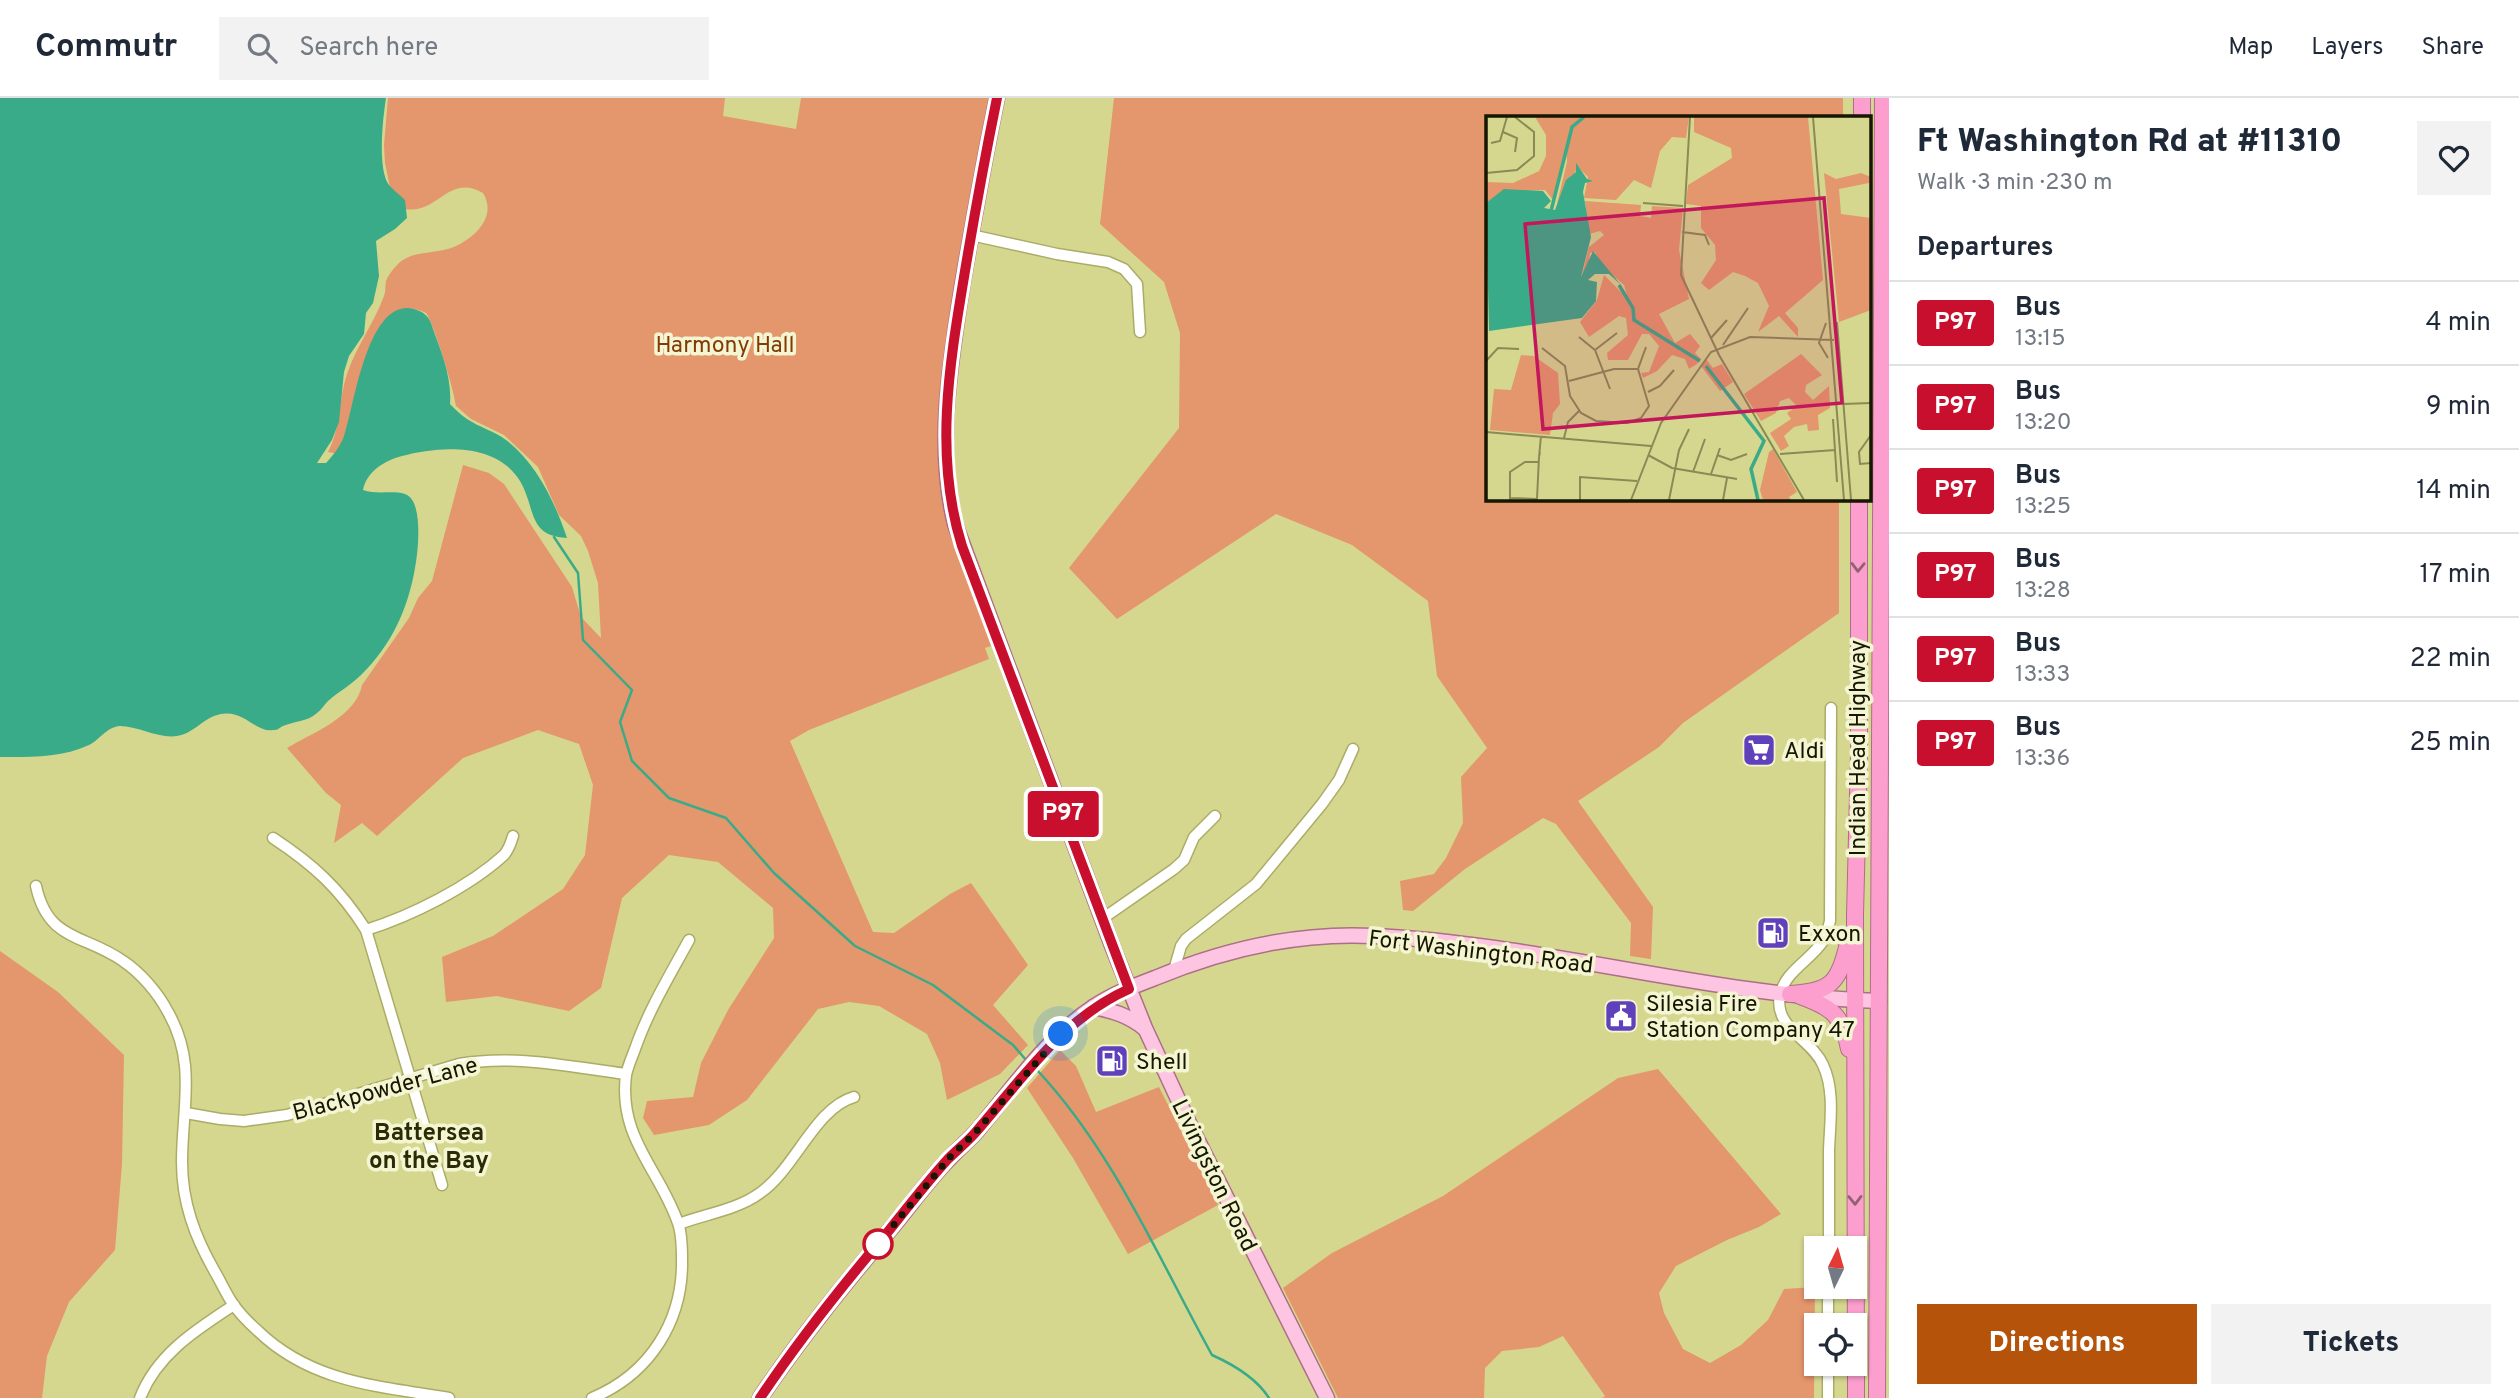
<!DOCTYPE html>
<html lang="en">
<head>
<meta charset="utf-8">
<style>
	:root { --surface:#fff; --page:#f2f2f3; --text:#1f2937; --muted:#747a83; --line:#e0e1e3; --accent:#b45309 }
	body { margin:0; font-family:Overpass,sans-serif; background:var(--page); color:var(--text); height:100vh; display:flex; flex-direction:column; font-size:26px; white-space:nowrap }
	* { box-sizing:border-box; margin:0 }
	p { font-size:23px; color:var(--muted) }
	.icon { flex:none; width:38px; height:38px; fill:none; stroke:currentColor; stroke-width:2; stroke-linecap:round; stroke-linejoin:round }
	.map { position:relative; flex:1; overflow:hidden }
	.panel { display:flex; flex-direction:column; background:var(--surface); width:630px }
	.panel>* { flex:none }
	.badge { padding:0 14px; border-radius:5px; font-size:24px; line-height:46px }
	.needle { width:46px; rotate:5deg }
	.buttons { position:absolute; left:1804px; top:1138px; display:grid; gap:14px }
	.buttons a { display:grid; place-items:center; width:63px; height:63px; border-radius:0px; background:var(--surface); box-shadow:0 2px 5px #0004; font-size:35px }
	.you { position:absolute; width:35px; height:35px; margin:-18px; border:5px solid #fff; border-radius:50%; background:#1a73e8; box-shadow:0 0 0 10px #1a73e833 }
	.map>.badge { position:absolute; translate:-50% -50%; box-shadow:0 0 0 4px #fff }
	h2 { padding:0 28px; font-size:26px; line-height:63px }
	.round { display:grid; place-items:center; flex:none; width:74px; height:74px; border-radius:0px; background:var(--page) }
	.overview { display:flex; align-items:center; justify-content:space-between; height:119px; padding:0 28px }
	h1 { font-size:33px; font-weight:800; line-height:52px }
	.primary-button { display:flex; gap:14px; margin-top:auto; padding:14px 28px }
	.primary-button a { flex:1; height:80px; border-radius:0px; background:var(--accent); color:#fff; font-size:28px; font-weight:800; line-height:80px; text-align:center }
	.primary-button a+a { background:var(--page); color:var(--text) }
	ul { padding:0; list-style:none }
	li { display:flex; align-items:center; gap:21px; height:84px; padding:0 28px; border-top:2px solid var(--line) }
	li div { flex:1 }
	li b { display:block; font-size:26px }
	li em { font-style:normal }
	li .badge { min-width:77px; font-weight:700; text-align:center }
	header { display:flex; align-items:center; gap:42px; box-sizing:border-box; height:98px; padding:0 35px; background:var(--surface); border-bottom:2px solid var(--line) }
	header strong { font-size:33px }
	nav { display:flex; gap:38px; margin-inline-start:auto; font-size:24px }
	.search { width:490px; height:63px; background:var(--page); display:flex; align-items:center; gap:18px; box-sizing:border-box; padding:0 24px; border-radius:0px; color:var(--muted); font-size:26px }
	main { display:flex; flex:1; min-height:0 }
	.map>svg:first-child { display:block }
</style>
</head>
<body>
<header>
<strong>Commutr</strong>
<div class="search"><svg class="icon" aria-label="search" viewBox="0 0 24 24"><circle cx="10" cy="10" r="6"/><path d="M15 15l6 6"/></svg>Search here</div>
<nav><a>Map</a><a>Layers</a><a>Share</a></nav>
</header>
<main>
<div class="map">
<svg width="1889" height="1300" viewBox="0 0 1889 1300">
	<rect width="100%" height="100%" fill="#d6d78f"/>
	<!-- green -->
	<g fill="#e4966c">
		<path d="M388 0H725L723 18 796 31 801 0H995L967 148 944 372 994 547 985 550 989 561 809 632 790 643 873 834 894 835 950 796 971 785 1028 867 993 907 1028 947 1000 976 947 1002 940 965 927 936 879 908 849 904 818 911 747 1002 709 1027 654 1037 643 1020 647 1003 693 999 701 965 728 912 774 840 773 810 718 764 669 757 622 800 601 890 569 913 497 898 446 904 442 859 493 838 563 791 585 757 593 687 579 646 538 632 463 660 377 738 362 725 334 745 341 707 326 695 287 650C312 635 356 619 362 587L409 520 418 500 432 483 463 367 489 375 504 386 572 489 581 519 601 540 598 485 588 453 581 438 559 417 538 369 504 337 471 321 456 308C455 295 433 223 426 215 413 209 399 208 389 219L338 356 328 354C342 327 338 303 347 276 356 249 374 225 384 198 386 193 385 188 386 183 388 177 395 169 399 165 414 151 442 157 460 146 479 136 496 116 483 95 448 75 438 117 405 111L391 95 385 65 384 47Z"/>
		<path d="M1114 0H1843V19H1488V401H1839V515L1683 625 1659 649 1578 703 1653 809 1651 861 1630 858 1631 825 1556 726 1543 720 1465 771 1413 813 1403 812 1400 783 1434 776 1446 760 1463 725 1461 679 1487 650 1437 578 1428 503 1352 447 1276 416 1117 521 1069 470 1179 330 1180 235 1164 184 1100 126Z"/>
		<path d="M0 853 58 894 124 957 122 1066 115 1152 69 1204 47 1258 42 1300H0Z"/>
		<path d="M1060 952 1076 968 1096 1014 1159 989 1218 1107 1128 1156 1073 1060 1027 990Z"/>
		<path d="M1658 971 1781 1116 1759 1129 1727 1142 1676 1168 1659 1195 1664 1215 1683 1251 1710 1265 1741 1247 1768 1222 1784 1191 1815 1189 1814 1300H1602L1605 1298 1563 1238 1539 1249 1502 1253 1485 1270 1484 1300H1338L1283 1190 1332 1155 1443 1098 1618 980Z"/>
	</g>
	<!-- water -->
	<path fill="#3aab88" d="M0 0H386C383 19 377 71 389 87 393 92 400 97 405 102L407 120 395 131 376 143 379 178 373 205 366 215 364 236 349 258 344 274 339 324 332 342 317 365H326C334 356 340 349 344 338 354 310 367 199 414 211 424 214 429 218 432 228 441 254 452 278 450 306 455 311 461 317 467 321 479 329 494 333 506 342 536 365 555 404 567 440 527 438 536 410 520 383 496 344 440 348 402 358 384 363 367 373 363 392 377 397 392 392 405 396 424 402 418 455 415 470 408 511 391 548 361 577 351 587 338 594 328 603 324 607 321 612 317 615 307 624 294 623 283 628 277 631 279 632 273 632 254 635 242 607 214 618 201 623 192 636 177 638 159 641 138 628 120 628 106 629 100 642 89 647 61 660 29 659 0 659Z"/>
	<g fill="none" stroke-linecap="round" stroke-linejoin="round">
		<!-- stream -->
		<g stroke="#3aab88" stroke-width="2.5">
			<path d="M554 439 578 475 583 542 632 592 620 624 632 663 669 700 726 720 774 775 855 848 933 887 1013 947 1026 962"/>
			<path d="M1037 972C1113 1053 1159 1161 1212 1257 1232 1266 1257 1281 1269 1300"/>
		</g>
		<defs>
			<g id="minor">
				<path d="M971 137 1057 156 1108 164 1124 171 1137 186 1140 234"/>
				<path d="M273 740C314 767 340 791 366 832L442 1087"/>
				<path d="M36 788C48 844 85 836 123 863 141 875 158 895 168 914 197 965 182 1009 182 1064 182 1105 195 1139 215 1174 221 1184 226 1196 233 1206 240 1216 249 1225 258 1233 312 1285 379 1288 449 1300"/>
				<path d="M1102 821 1174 771 1184 762 1194 739 1215 718"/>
				<path d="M366 832C411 818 469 789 504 757 509 751 511 745 513 738"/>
				<path d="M1174 872 1181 848 1186 841 1256 786 1322 706 1339 682 1353 651"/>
				<path d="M186 1015 220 1021 244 1023 287 1017 459 966C514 956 571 969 626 976"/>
				<path d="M679 1126C705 1116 737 1112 760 1095 795 1071 815 1010 854 999"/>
				<path d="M1829 1150C1829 1117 1829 1085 1829 1052 1830 1025 1835 992 1823 967 1812 941 1773 930 1780 897 1785 873 1811 862 1823 843 1827 837 1828 830 1830 823L1831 610"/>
				<path d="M1828 1227V1188"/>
				<path d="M140 1300C157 1256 196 1232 234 1207"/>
				<path d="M592 1300C650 1276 683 1223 682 1162 682 1150 682 1136 678 1125 660 1072 618 1040 626 977 628 968 632 959 635 951 648 913 670 877 689 842"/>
				<path d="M1828 1300V1265"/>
			</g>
			<g id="major">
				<path d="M997 0C984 63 973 125 962 189 950 267 936 348 955 426L1113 850 1145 930 1189 1025 1327 1300"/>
				<path d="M1093 909C1113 913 1128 917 1144 930"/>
				<path d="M760 1300C801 1239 847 1183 894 1127 912 1105 929 1081 949 1061 958 1051 968 1043 977 1033 1013 990 1047 939 1095 908 1113 896 1134 888 1155 880 1225 851 1298 834 1374 838 1543 846 1710 898 1879 903"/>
			</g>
			<g id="highway">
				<path d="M1862 19V0"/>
				<path d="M1790 896C1831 894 1839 885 1848 845"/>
				<path d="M1800 898C1831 909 1843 917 1849 951"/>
				<path d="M1856 1300 1855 817 1859 656V401"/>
				<path d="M1877 1300 1883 0"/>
			</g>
		</defs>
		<!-- minor casing -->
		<use href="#minor" stroke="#abac66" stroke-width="13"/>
		<!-- major casing -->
		<use href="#major" stroke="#ac6f86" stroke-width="17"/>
		<!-- highway casing -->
		<use href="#highway" stroke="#ac6f86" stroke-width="18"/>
		<!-- minor -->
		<use href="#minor" stroke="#fff" stroke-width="10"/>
		<!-- major -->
		<use href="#major" stroke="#fdc5e2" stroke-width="14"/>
		<!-- highway -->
		<use href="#highway" stroke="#fc9fce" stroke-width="16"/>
	</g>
	<!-- one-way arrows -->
	<defs><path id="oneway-chevron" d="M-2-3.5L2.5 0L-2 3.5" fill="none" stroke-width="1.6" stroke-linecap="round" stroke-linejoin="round" transform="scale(1.75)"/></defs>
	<g stroke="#956171">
		<use href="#oneway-chevron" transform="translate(1858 469) rotate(91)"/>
		<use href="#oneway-chevron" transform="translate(1855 1102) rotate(89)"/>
	</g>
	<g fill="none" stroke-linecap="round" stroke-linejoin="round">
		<defs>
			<path id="line" d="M760 1300C799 1242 842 1188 887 1135 907 1110 927 1084 948 1061 957 1052 967 1044 975 1035 1022 981 1062 921 1129 891L962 448C934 359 949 269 964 179 974 119 985 59 997 0"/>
		</defs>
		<!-- line casing -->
		<use href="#line" stroke="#fff" stroke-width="16"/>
		<!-- line -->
		<use href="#line" stroke="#c8102e" stroke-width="10"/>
		<!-- walk -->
		<path stroke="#171600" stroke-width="7" stroke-dasharray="0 12.6" d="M878 1146 949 1060 974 1036 1061 936"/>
	</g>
	<!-- icons -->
	<defs>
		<symbol id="supermarket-square" viewBox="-11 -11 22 22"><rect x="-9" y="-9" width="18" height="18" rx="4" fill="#5f42bb" stroke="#f4f5d2"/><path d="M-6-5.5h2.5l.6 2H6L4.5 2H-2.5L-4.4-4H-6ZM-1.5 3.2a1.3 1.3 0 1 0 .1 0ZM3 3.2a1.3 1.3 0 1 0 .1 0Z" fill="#fff"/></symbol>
		<symbol id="fuel-square" viewBox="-11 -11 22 22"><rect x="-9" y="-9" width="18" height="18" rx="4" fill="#5f42bb" stroke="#f4f5d2"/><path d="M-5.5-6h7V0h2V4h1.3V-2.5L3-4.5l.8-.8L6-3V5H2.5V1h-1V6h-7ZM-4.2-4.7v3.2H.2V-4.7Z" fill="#fff"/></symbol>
		<symbol id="civic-square" viewBox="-11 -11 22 22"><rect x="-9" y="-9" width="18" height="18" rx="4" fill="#5f42bb" stroke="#f4f5d2"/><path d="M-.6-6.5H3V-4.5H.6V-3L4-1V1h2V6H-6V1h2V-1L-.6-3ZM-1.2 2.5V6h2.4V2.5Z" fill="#fff"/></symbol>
	</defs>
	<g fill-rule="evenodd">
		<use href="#supermarket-square" x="1740" y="633" width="38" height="38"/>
		<use href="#fuel-square" x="1754" y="816" width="38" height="38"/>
		<use href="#civic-square" x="1602" y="899" width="38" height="38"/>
		<use href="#fuel-square" x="1093" y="944" width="38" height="38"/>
	</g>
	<!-- markers -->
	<circle fill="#fff" stroke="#c8102e" stroke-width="3.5" cx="878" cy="1146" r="14"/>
	<g text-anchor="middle" stroke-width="7" stroke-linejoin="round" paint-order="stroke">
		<!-- park labels -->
		<g font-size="23" fill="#833a04" stroke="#f4f5d2">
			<text x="725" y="254">Harmony Hall</text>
		</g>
		<!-- street labels -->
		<g font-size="23" fill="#171600" stroke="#f4f5d2">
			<text transform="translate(1857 650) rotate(-90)" y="8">Indian Head Highway</text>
			<text transform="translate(1481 853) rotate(7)" y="8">Fort Washington Road</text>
			<text transform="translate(385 990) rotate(-15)" y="8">Blackpowder Lane</text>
			<text transform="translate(1215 1077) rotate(64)" y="8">Livingston Road</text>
		</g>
		<!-- poi labels -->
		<g font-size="23" fill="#171600" stroke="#f4f5d2" text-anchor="start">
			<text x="1784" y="660">Aldi</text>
			<text x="1798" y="843">Exxon</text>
			<text x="1646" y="913">Silesia Fire<tspan x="1646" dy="26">Station Company 47</tspan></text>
			<text x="1136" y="971">Shell</text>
		</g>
		<!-- neighbourhood labels -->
		<g font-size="24" font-weight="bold" fill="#2b2b05" stroke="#f4f5d2">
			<text x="429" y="1042">Battersea<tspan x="429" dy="28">on the Bay</tspan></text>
		</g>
	</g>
	<!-- overview -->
	<g transform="translate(1486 18)">
		<rect width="385" height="385" fill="#d6d78f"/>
		<path d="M49 1H203L200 22 186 21 174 35 165 72 148 64 130 84 98 82 102 61 92 51 71 88 81 46 80 32 67 84 59 74 31 75 0 87V66L27 67 53 55 60 40V19ZM208 1H322L337 164 299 197 312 212V221L293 200 272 216 283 190 272 167 259 160 247 156 223 174 215 167 230 144 229 129 215 112V90L200 88 202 69 246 42 245 32 208 16ZM338 57 350 63 375 57 385 61 383 67 353 73 355 98 385 102V194L353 206ZM99 85 155 89 154 100 165 102 166 90 197 92 193 134 203 183 173 198 189 227 204 218 214 230 209 237 215 243 211 248 203 253 199 243 186 239 171 255 157 262 155 257 163 256 173 230 163 218H156L142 244H122L121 237 142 219 140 202 133 200 103 221 94 206 111 184 118 159 142 183 138 169 116 150 109 136 104 137 102 154 96 159 103 131 118 119 114 115 103 118ZM315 238 336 259 320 269 319 276 327 284 343 270 344 292 332 299 333 314 322 315 321 308 308 311 298 320 303 330 295 335 284 317 305 303 301 297 311 290 303 282 294 285 290 297 275 305 258 278ZM35 239 48 240 72 257 74 288 67 297 64 319 4 314 8 273 25 274ZM220 243 227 252 236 248 247 266 234 275 215 250ZM287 333 311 376 303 381 305 384H277L274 374 283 336Z" fill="#e4966c"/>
		<path d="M90 47 101 63 107 65 99 67 97 76 105 121 95 161 107 135 135 169 123 158H109L102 164 111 166 110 185 96 202 3 215 0 87 18 73 57 75 65 85 58 92 69 94 80 64 90 56Z" fill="#3aab88"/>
		<path fill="none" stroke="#3aab88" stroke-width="3.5" d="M64 99 86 11 98 1M133 169 147 192 148 204 214 245M220 250 278 325 265 353 272 384"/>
		<path fill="none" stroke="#8a8a56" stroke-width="2" d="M204 1 195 159 233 239 318 384M327 1 358 384M17 16 31 22 29 36M5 27 14 25 21 1M0 57 31 54 48 40V16L29 1M157 87 197 90M196 116 219 119 223 129M351 206 365 384M340 207 333 227 342 242M93 221 109 234 124 273M225 222 241 204M237 229 262 192M56 232 79 250 84 280 95 297 110 305 141 307 155 302 163 290 152 253 160 231M109 234 131 217M0 245 12 232 33 233M83 265 128 253H152M162 276 174 270 188 254M357 288 385 287M347 303 351 366M0 316 165 330M385 319 373 336 374 348 385 347M78 322 82 306 93 295M54 336 53 341 55 320M294 338 349 334M162 339 186 352 251 363M231 339 245 344 261 338M207 356 219 323M225 358 234 332M24 382 51 383 53 341M24 384V356L39 346H53M94 384V361L151 365M145 384 175 307 225 236 264 221 348 224M183 384 193 334 203 313M237 384 241 362"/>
		<path fill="#c2185b" fill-opacity="0.15" stroke="#c2185b" stroke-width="3.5" d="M338 82 356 287 57 313 39 108Z"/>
		<rect width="385" height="385" fill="none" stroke="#171600" stroke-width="3.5"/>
	</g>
</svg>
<div class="buttons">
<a><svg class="needle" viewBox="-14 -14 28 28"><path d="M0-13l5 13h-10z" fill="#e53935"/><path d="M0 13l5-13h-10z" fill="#747a83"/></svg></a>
<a><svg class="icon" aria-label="locate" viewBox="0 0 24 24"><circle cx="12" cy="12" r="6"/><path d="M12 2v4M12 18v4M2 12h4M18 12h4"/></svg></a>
</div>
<div class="you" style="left:1061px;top:936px"></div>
<b class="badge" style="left:1063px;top:716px;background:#c8102e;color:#fff">P97</b>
</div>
<section class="panel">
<div class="overview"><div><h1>Ft Washington Rd at #11310</h1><p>Walk · 3 min · 230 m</p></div><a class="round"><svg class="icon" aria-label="heart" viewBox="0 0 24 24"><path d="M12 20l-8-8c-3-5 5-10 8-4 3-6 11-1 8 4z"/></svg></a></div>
<h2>Departures</h2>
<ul>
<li><span class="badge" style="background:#c8102e;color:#fff">P97</span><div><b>Bus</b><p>13:15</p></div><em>4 min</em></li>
<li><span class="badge" style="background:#c8102e;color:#fff">P97</span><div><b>Bus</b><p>13:20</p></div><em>9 min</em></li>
<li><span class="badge" style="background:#c8102e;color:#fff">P97</span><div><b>Bus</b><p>13:25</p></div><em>14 min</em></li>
<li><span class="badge" style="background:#c8102e;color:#fff">P97</span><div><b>Bus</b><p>13:28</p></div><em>17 min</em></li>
<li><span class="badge" style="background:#c8102e;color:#fff">P97</span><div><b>Bus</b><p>13:33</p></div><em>22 min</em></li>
<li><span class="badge" style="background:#c8102e;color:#fff">P97</span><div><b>Bus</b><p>13:36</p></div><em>25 min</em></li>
</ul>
<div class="primary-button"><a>Directions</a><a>Tickets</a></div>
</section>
</main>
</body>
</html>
